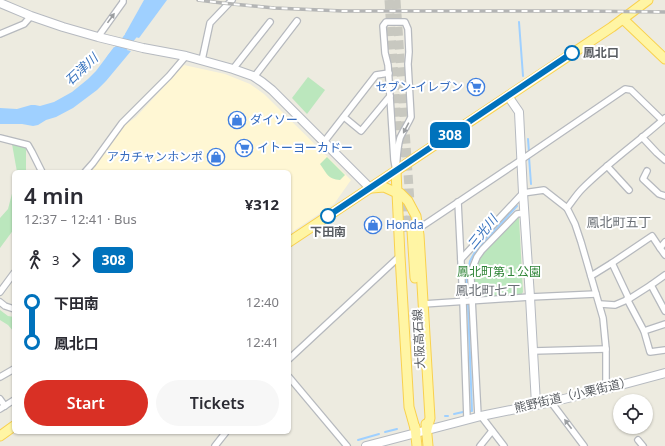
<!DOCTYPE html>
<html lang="en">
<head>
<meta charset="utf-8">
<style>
	:root { --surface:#fff; --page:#f7f7f7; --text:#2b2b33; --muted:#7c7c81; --accent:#d93025 }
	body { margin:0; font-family:"Noto Sans","Noto Sans JP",sans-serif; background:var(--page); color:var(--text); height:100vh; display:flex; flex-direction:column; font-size:15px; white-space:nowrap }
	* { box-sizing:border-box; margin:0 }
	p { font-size:13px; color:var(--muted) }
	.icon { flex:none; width:22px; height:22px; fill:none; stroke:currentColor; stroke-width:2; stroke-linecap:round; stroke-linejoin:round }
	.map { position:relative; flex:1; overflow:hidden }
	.details { position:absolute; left:12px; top:170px; width:279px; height:264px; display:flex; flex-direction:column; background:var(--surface); border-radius:6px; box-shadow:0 1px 3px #0004 }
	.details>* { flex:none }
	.badge { padding:0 8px; border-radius:6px; font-size:14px; line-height:26px }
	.tools { position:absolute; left:613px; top:394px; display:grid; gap:8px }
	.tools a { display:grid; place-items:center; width:40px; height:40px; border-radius:50%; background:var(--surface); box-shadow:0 1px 3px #0004; font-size:20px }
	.map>.badge { position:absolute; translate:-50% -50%; box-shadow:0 0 0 2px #fff }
	.legs { display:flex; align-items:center; gap:6px; height:44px; padding:0 12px; font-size:13px }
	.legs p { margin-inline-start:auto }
	.headline { display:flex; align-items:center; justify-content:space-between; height:68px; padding:0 12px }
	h1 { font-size:22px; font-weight:600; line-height:30px }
	.action { display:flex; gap:8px; margin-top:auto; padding:8px 12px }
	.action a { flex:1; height:46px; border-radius:24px; background:var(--accent); color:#fff; font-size:16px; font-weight:600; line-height:46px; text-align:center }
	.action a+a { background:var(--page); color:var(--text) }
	ul { padding:0 12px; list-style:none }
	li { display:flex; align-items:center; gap:14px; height:40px; font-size:15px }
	li i { display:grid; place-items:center; width:6px; height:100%; margin:0 5px; background:currentColor }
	li i::after { content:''; width:10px; height:10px; margin:-5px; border:3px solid; border-radius:50%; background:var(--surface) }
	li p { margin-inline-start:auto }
	li:first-child i { background:linear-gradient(#0000 50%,currentColor 0) }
	li:last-child i { background:linear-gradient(currentColor 50%,#0000 0) }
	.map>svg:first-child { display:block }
</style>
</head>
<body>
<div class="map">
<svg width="665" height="446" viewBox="0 0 665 446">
	<rect width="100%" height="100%" fill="#edebe0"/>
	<!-- commercial -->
	<path fill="#fff7d4" d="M184 65 225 74 250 84 264 94 351 180 334 204 289 234V172H90L125 125 136 117Z"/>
	<!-- green -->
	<g fill="#bbe7bd">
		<path d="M308 77 325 90 307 114 292 98Z"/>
		<path d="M12 144 26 147V172H17Z"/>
		<path d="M327 157 345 175 340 180C328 179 327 174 320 164Z"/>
		<path d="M14 186V229L0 248V218L8 209Z"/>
		<path d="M516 217 519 218 523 292 521 295 475 298 474 296C473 287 472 277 474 268 479 252 504 229 516 217Z"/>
		<path d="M0 310 8 316 14 317V332L8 325 0 320Z"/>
	</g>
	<!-- water -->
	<g fill="#9fd0ff">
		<path d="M144 0H167L139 38 125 34Z"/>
		<path d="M114 47 131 51 106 81 97 90 73 108 56 117 46 120 38 125 33 126 22 124H0V108L17 109 31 105H35L40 106 54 102 72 92 88 79 96 71Z"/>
	</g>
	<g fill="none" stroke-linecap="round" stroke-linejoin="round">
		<!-- stream -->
		<g stroke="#9fd0ff" stroke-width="2">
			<path d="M519 22 523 76"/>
			<path d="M528 139 529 152"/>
			<path d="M529 157 531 184"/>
			<path d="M467 298V277L470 261 475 252 517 206"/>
			<path d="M468 304 472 411H471"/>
			<path d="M454 414 463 412"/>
			<path d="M445 416H448"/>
			<path d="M385 432 397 429"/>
			<path d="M358 440 379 434"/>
		</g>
		<!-- river -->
		<path stroke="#9fd0ff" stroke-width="11" d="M112 59C128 41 143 20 155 0"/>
		<!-- primary-tunnel -->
		<g stroke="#c8c8c0" stroke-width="9" stroke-dasharray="9 4.5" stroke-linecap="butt">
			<path d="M389 0 400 175"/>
			<path d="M396 0 412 231"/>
			<path d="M401 189 404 232"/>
		</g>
		<defs>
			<g id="street">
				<path d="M386 22H405L408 29 409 52 408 64 411 117C408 124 403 131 400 138 397 148 397 160 396 171L394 160 388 65 385 53 383 26Z"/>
				<path d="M0 34 24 24 31 16"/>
				<path d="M98 37 123 2V0"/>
				<path d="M202 60 210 23 232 0"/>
				<path d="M233 69 270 22"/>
				<path d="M254 77 297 21"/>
				<path d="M344 117 361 131 390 96"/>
				<path d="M642 137 657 153 665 160"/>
				<path d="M0 138 28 145 32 152 42 172"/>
				<path d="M324 142 376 75 389 73"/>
				<path d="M607 166 629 190"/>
				<path d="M647 171 643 179 659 194 665 196"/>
				<path d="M85 172 93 163 122 123 169 76 186 56"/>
				<path d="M458 202 463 302 467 419"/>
				<path d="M418 229 521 160 625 89 631 90 662 120"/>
				<path d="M665 242 660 248 665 255"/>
				<path d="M461 259 523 193 544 190 567 208"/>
				<path d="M612 263 629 299"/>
				<path d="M665 275 651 285 665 311"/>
				<path d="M591 276 612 263 652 236 660 248"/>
				<path d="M0 292 14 273"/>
				<path d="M627 299 644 331 650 352 665 350"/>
				<path d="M0 302 5 306 14 309"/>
				<path d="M423 304 530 297 596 294"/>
				<path d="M600 304 615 305 629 299 651 285"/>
				<path d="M644 331 665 324"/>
				<path d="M533 351 606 349"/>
				<path d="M289 359 400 256"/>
				<path d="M0 377 14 369"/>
				<path d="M289 377 347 446"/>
				<path d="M606 389V349L603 318 581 242 575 224 567 208C572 202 576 195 582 189 608 163 638 142 665 118"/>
				<path d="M0 399 5 406"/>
				<path d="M551 402 584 446"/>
				<path d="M0 409 14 400"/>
				<path d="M478 416 471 279 473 267 477 257 482 250 517 214 524 213"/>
				<path d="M481 416 504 446"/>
				<path d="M638 440 643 446"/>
				<path d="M215 446 226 432"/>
				<path d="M480 446 492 431"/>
			</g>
			<g id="secondary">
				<path d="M0 3 31 16 63 27 98 37 143 48 186 56 233 69 253 76 262 82 272 90 370 188"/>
				<path d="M508 96 519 112 523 193 530 297 536 404"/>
				<path d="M366 446 481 416 551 402 606 389 665 373"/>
			</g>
			<g id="primary">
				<path d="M623 19 665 59"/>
				<path d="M396 171 400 256 409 407 416 432"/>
				<path d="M372 188 384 187 397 193H400L408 201 416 216 419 235 430 418 427 429"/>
				<path d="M412 231 415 278"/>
				<path d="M289 242 612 27 648 0"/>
				<path d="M426 424 428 446"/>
				<path d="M415 427 417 446"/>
				<path d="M0 436 14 426"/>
			</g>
		</defs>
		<!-- street casing -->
		<use href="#street" stroke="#b6b9be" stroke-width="8"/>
		<!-- secondary casing -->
		<use href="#secondary" stroke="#b6bac0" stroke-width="10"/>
		<!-- primary casing -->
		<use href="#primary" stroke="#f9d14e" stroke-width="11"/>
		<!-- street -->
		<use href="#street" stroke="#fff" stroke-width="5.5"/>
		<!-- secondary -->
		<use href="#secondary" stroke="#fff" stroke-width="8"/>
		<!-- primary -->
		<use href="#primary" stroke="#fff5a4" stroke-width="9"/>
		<defs>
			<path id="rail" d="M198 0 222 3 274 8 343 11H582L665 12"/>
		</defs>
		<!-- rail casing -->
		<use href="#rail" stroke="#b4b5b5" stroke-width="3.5"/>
		<!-- rail -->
		<use href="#rail" stroke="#fff" stroke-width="2" stroke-dasharray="6" stroke-linecap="butt"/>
	</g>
	<!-- one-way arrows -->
	<defs><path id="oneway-solid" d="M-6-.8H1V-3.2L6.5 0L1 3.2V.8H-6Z"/></defs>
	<g fill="#9b9ea1">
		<use href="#oneway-solid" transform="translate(111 18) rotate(-54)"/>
		<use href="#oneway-solid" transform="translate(406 128) rotate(118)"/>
		<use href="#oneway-solid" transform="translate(568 424) rotate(-127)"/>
	</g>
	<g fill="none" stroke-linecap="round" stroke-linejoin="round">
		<defs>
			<path id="line-1" d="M328 216 572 53"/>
		</defs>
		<!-- line-1 casing -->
		<use href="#line-1" stroke="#fff" stroke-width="9"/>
		<!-- line-1 -->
		<use href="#line-1" stroke="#0072bc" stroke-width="6"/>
	</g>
	<!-- icons -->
	<defs>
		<symbol id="supermarket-ring" viewBox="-11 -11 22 22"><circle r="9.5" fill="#fff" stroke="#3f7fe0" stroke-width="1.5"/><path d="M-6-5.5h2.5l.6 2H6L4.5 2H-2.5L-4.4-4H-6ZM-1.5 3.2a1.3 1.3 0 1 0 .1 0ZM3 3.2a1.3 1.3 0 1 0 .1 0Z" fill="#3f7fe0"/></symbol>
		<symbol id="shop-ring" viewBox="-11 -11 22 22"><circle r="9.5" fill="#fff" stroke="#3f7fe0" stroke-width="1.5"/><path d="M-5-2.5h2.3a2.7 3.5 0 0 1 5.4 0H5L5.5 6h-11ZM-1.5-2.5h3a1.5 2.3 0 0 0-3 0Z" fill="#3f7fe0"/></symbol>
	</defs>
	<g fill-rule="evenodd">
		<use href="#supermarket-ring" x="466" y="77" width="20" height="20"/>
		<use href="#shop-ring" x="227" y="110" width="20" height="20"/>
		<use href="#supermarket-ring" x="234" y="138" width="20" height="20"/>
		<use href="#shop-ring" x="206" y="147" width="20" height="20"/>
		<use href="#shop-ring" x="363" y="215" width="20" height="20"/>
	</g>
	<!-- markers -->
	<g fill="#fff" stroke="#0072bc" stroke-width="2">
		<circle cx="572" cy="53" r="7"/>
		<circle cx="328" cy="216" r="7"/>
	</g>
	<g text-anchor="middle" stroke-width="4" stroke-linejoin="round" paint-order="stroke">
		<!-- stop labels -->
		<g font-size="12" font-weight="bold" fill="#595d62" stroke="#fff" text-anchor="start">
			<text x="583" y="57">鳳北口</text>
			<text x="328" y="236" text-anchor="middle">下田南</text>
		</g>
		<!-- shop labels -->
		<g font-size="12" fill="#366cbe" stroke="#fff" text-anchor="start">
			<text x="463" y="91" text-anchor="end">セブン-イレブン</text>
			<text x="250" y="124">ダイソー</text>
			<text x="257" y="152">イトーヨーカドー</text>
			<text x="203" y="161" text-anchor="end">アカチャンホンポ</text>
			<text x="386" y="229">Honda</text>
		</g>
		<!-- park labels -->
		<g font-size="12" fill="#2f8437" stroke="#fff">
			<text x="499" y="276">鳳北町第１公園</text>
		</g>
		<!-- street labels -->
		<g font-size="12" fill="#595d62" stroke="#fff">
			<text transform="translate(419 339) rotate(-93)" y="4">大阪高石線</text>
			<text transform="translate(573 395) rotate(-13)" y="4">熊野街道（小栗街道）</text>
		</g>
		<!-- water labels -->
		<g font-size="13" font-style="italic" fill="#3974bf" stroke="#fff">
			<text transform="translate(81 69) rotate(-43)" y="5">石津川</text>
			<text transform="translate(482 232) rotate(-51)" y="5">三光川</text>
		</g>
		<!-- neighbourhood labels -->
		<g font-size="13" fill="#6a6f75" stroke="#fff">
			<text x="619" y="227">鳳北町五丁</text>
			<text x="488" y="295">鳳北町七丁</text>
		</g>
	</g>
</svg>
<div class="tools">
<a><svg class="icon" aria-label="locate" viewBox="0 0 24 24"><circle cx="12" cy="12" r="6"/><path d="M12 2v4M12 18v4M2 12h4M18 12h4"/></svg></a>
</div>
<b class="badge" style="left:450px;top:135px;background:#0072bc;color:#fff">308</b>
<section class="details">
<div class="headline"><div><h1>4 min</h1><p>12:37 – 12:41 · Bus</p></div><b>¥312</b></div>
<div class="legs"><svg class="icon" aria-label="walk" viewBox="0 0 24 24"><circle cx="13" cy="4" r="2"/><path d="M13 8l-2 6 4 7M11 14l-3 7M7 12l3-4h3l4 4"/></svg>3<svg class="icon" aria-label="forward" viewBox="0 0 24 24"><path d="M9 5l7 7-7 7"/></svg><b class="badge" style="background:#0072bc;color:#fff">308</b></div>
<ul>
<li><i style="color:#0072bc"></i><b>下田南</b><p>12:40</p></li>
<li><i style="color:#0072bc"></i><b>鳳北口</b><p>12:41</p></li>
</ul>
<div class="action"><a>Start</a><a>Tickets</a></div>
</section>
</div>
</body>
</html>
